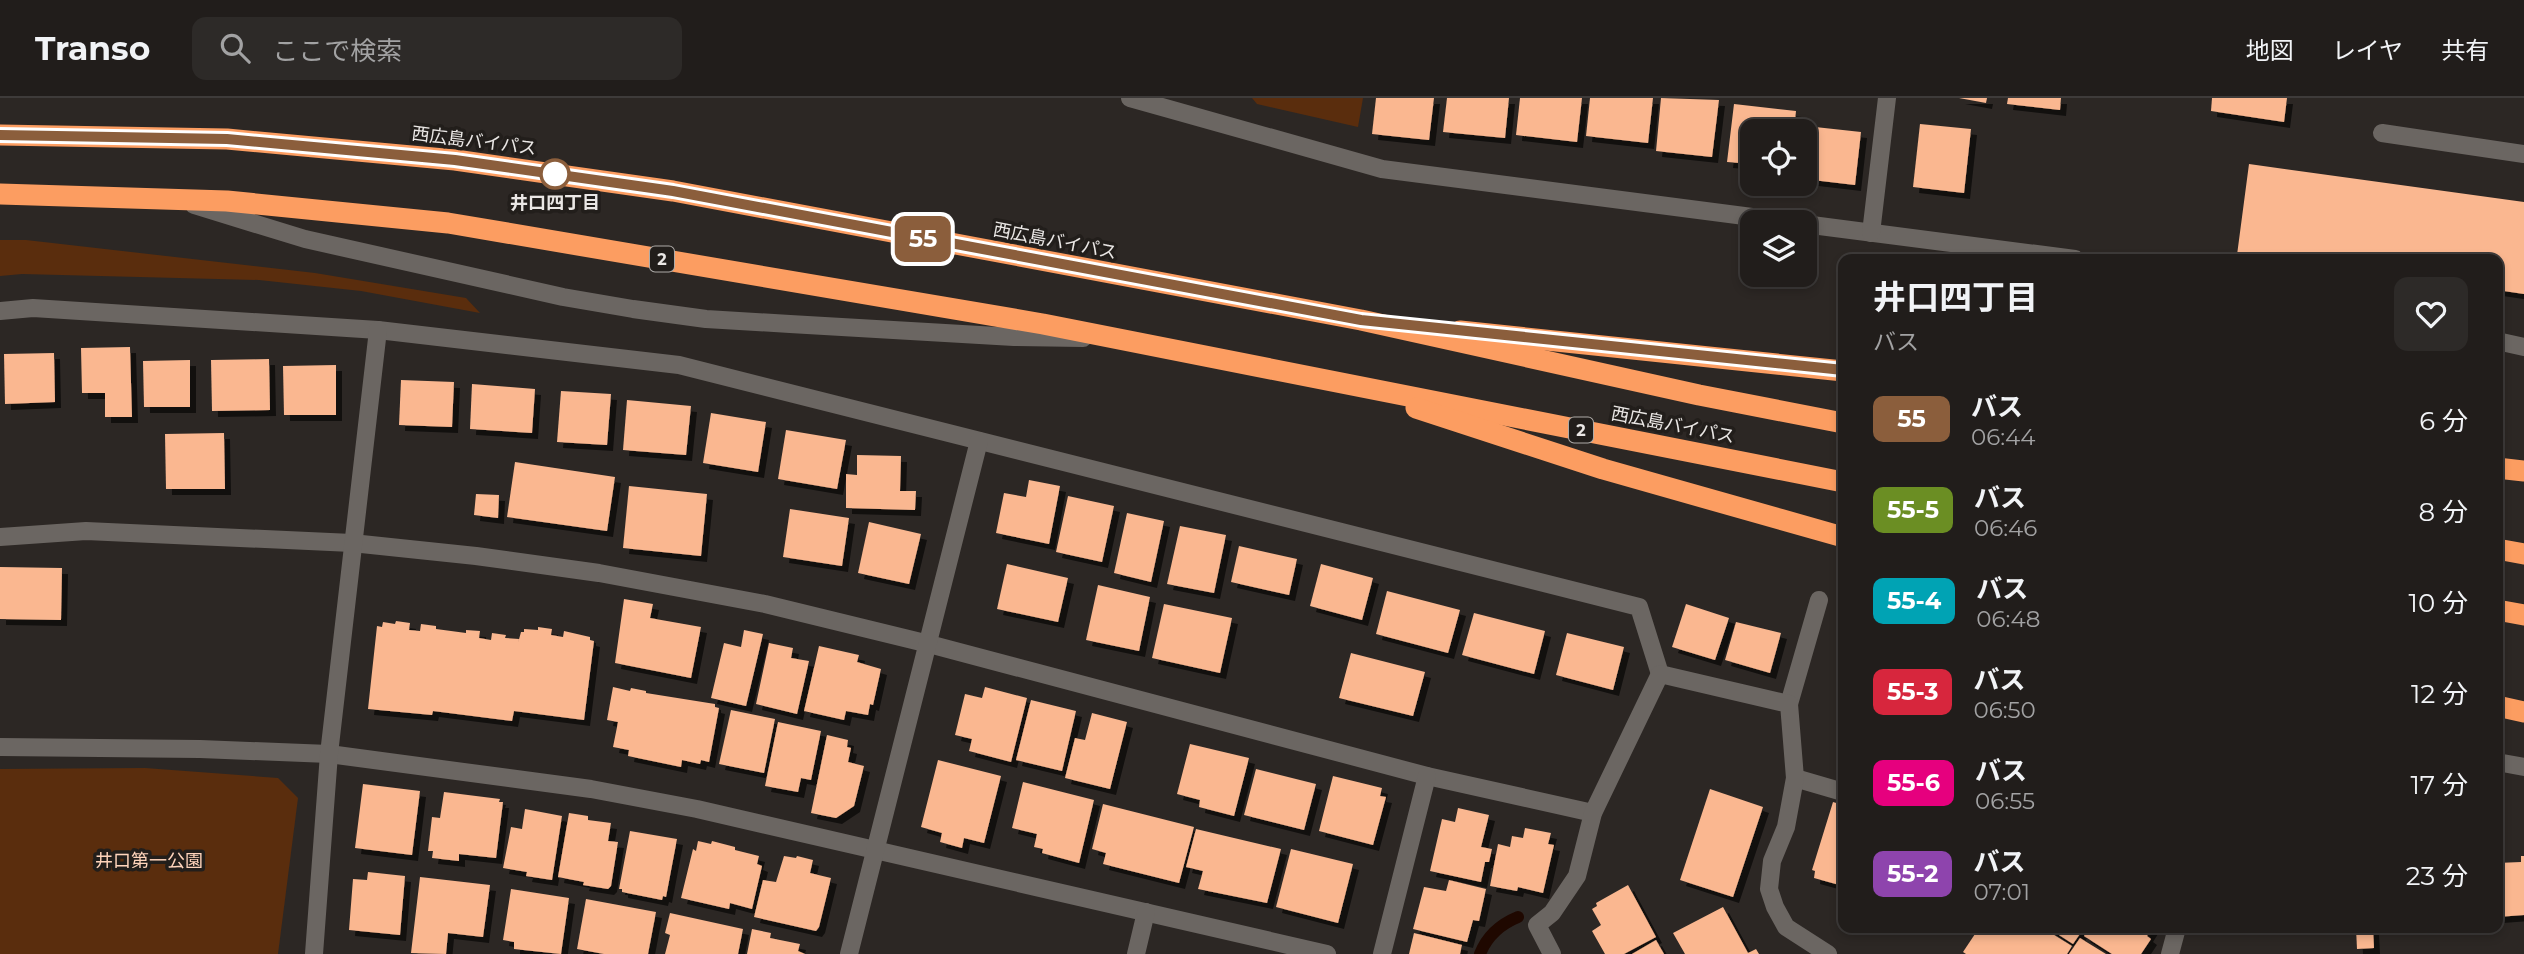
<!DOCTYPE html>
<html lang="ja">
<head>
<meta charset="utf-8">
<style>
	:root { --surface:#211d1b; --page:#2d2a28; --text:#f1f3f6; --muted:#a2a2a3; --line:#3e3b3a }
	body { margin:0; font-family:Montserrat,"Noto Sans JP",sans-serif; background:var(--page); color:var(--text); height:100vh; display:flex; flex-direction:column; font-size:26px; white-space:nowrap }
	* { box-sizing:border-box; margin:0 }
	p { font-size:23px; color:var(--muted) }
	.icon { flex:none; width:38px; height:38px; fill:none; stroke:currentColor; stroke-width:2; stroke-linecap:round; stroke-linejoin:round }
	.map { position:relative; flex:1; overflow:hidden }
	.sheet { position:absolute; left:1838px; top:156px; width:665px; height:679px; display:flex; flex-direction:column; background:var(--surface); border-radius:14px; box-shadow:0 4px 10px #0003,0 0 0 2px var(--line) }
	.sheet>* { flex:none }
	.badge { padding:0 14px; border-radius:10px; font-size:24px; line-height:46px }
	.tools { position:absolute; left:1740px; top:21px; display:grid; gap:14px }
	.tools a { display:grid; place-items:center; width:77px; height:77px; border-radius:14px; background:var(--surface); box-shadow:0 4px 10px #0003,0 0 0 2px var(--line); font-size:35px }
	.map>.badge { position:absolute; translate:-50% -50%; box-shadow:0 0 0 4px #fff }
	.round { display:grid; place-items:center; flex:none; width:74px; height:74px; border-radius:14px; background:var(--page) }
	.summary { display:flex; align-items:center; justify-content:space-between; height:119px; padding:0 35px }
	h1 { font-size:33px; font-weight:700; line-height:52px }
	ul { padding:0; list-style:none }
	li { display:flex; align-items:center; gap:21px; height:91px; padding:0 35px }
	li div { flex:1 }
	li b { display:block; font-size:26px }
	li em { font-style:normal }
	li .badge { min-width:77px; font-weight:700; text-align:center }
	header { display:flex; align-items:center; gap:42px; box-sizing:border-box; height:98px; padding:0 35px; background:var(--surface); border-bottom:2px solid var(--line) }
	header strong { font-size:33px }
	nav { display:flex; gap:38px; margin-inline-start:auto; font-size:24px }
	.search { width:490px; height:63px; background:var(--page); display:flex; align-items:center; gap:18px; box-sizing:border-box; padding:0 24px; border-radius:14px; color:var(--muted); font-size:26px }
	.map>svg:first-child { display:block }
</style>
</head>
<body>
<header>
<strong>Transo</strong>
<div class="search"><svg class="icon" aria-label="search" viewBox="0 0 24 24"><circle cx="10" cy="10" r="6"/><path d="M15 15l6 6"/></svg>ここで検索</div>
<nav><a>地図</a><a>レイヤ</a><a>共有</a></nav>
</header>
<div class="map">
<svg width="2524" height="856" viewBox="0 0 2524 856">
	<defs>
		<filter id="shadow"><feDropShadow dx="6" dy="6" stdDeviation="0" flood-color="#0009"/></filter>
	</defs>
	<rect width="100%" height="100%" fill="#2c2724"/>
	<!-- green -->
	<g fill="#5a2d0d">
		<path d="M1252 0H1363L1358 29 1257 6Z"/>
		<path d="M0 142H26L315 175 466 200 480 215 361 193 259 182 22 176 0 178Z"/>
		<path d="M145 670 278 680 298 700 278 856H0V671Z"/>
	</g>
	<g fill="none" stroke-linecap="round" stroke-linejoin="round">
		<!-- stream -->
		<path stroke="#1f0800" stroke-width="12" d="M1480 856C1487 838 1501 826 1518 819"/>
	</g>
	<!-- building -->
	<g fill="#fab790" filter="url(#shadow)">
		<path d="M1376 0H1434L1429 42 1372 36Z"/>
		<path d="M1447 0H1509L1505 40 1443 34Z"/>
		<path d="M1520 0H1582L1577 44 1516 37Z"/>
		<path d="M1590 0H1653L1648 45 1586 38Z"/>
		<path d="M1661 0 1719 2 1712 59 1656 53Z"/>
		<path d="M1959 0H1987L1986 5Z"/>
		<path d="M2008 0H2061L2060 12 2007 6Z"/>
		<path d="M2212 0H2287L2284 24 2211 13Z"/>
		<path d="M1734 6 1796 13 1794 33H1752V66L1727 64Z"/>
		<path d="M1920 26 1971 31 1964 95 1913 89Z"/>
		<path d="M1806 28 1861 34 1855 87 1804 81Z"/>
		<path d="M2249 66 2524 104V196L2497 192V161H2268L2237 157Z"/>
		<path d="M130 249 132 319H105V295H82L81 250Z"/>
		<path d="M54 255 55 304 5 306 4 256Z"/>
		<path d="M269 261 270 312 212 313 211 262Z"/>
		<path d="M190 262V309H144L143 263Z"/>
		<path d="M336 267V317H284L283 268Z"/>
		<path d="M401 282 454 284 452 329 399 327Z"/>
		<path d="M472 286 535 291 532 335 470 331Z"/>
		<path d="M561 293 611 296 607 347 557 344Z"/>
		<path d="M627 302 691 308 686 357 623 352Z"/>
		<path d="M711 315 766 324 758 374 703 365Z"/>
		<path d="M786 332 846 342 837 391 778 381Z"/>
		<path d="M224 335 225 391H166L165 336Z"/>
		<path d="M857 357 901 358 900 393H916L915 412 846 410V376L857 377Z"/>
		<path d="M515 364 615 379 607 433 507 419Z"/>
		<path d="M1029 382 1060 388 1049 446 996 435 1004 395 1026 399Z"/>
		<path d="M629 388 707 396 701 458 623 450Z"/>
		<path d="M476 396 499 397 498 420 474 417Z"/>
		<path d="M1068 398 1114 408 1102 464 1056 454Z"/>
		<path d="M790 411 849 420 842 468 783 459Z"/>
		<path d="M1127 415 1164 423 1151 484 1114 475Z"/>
		<path d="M869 424 921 436 909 486 858 475Z"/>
		<path d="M1180 428 1226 437 1214 495 1167 486Z"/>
		<path d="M1239 448 1297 461 1289 497 1231 484Z"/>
		<path d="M1007 466 1068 480 1058 524 997 511Z"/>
		<path d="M1321 466 1373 480 1362 522 1310 508Z"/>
		<path d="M0 469 62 470 61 522 0 521Z"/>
		<path d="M1098 487 1150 499 1139 553 1086 542Z"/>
		<path d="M1387 493 1460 512 1448 555 1376 536Z"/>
		<path d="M624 501 653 506 650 520 701 529 691 580 615 565Z"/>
		<path d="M1164 506 1232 520 1220 575 1152 560Z"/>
		<path d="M1686 506 1729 520 1715 562 1672 549Z"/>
		<path d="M1474 515 1545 533 1534 576 1462 557Z"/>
		<path d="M396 523 410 525 409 532 420 533 421 526 436 528V531L466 535V532L480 533 479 540 491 542 492 535 506 537 505 540 519 541 518 545 521 534H524V531L538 532V529L552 531 551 537 563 539 564 533 590 539V542L594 543 584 622 514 613 512 623 433 613 432 617 368 611 377 528 382 529 383 524 395 526Z"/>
		<path d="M1736 524 1781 535 1770 575 1725 562Z"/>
		<path d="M744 532 763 536 746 608 711 600 724 545 741 549Z"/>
		<path d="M1567 535 1624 549 1613 592 1556 577Z"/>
		<path d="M769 545 793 550 791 560 809 563 797 616 756 606Z"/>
		<path d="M819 548 859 557 857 564 881 571 873 607 870 606 868 617 846 613 844 622 804 613Z"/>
		<path d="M1351 555 1425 574 1413 618 1339 600Z"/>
		<path d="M613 589 630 593 631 590 646 593V595L715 606V609L719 610 709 664 701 662 700 666 682 662 681 669 628 658 629 652 613 649 618 624 607 622Z"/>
		<path d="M985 589 1027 600 1011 664 969 653 972 641 955 637 965 596 982 600Z"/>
		<path d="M1031 602 1076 613 1062 673 1016 662Z"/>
		<path d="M731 612 775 621 764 675 719 666Z"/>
		<path d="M1092 615 1127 624 1110 691 1065 680 1075 640 1085 642Z"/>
		<path d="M778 624 821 633 811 682 801 680 798 694 765 688Z"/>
		<path d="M827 637 848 642 847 649 851 650 848 664 864 668 854 708 836 720 811 715Z"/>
		<path d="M1190 646 1249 660 1234 718 1199 709 1200 702 1177 696Z"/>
		<path d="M938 662 1001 678 984 745 964 740 962 750 940 744 942 735 921 729Z"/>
		<path d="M1256 671 1316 686 1304 732 1244 717Z"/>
		<path d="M1333 678 1382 690 1380 698 1386 699 1373 747 1319 733Z"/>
		<path d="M1023 684 1094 702 1079 765 1042 755 1043 751 1034 749 1037 736 1012 730Z"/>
		<path d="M363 686 420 693 412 757 355 750Z"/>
		<path d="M1710 691 1763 709 1733 799 1680 782Z"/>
		<path d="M444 694 500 701 499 704H503L496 760 459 756V763L432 760 433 753H428L432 719 440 720Z"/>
		<path d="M1833 704 1843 707V788L1814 780 1815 773 1812 772Z"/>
		<path d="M1103 706 1194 729 1179 785 1103 766 1106 755 1092 751Z"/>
		<path d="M1458 710 1489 717 1481 749 1492 751 1489 764H1485L1481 784 1430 773 1442 721 1455 724Z"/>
		<path d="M525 711 562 718 552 782 526 778 527 774 503 770 511 729 522 731Z"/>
		<path d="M569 715 588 718V722L611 725 608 743 618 744 611 788 608 791 583 787 584 784 558 779Z"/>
		<path d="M1525 730 1551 735 1548 746 1554 747 1543 795 1518 789 1517 793 1490 788 1498 746 1510 749 1512 738 1523 740Z"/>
		<path d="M1196 731 1281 751 1267 805 1198 791 1203 773 1186 769Z"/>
		<path d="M630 733 677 741 666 799 663 798 662 802 622 794V791H619Z"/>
		<path d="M698 743 711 746 712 743 735 749V752L759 758 757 766 762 768 752 811 730 805 729 811 681 800 693 751 696 753Z"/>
		<path d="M1291 751 1353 766 1338 825 1276 809Z"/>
		<path d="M784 758 796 760 797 758 813 762 810 775 831 780 819 829 816 833 754 819 763 782 776 784Z"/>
		<path d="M2521 758H2524V817L2497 819V765L2521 764Z"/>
		<path d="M368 774 405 778 400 837 349 832 353 781 367 782Z"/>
		<path d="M420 779 490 787 483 839 448 835 446 856 411 855Z"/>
		<path d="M1449 782 1486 791 1479 823 1473 822 1467 844 1413 831 1424 789 1446 793Z"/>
		<path d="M1628 787 1656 839 1624 856H1605L1592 833 1601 827 1592 811 1597 808 1596 805Z"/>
		<path d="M511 791 569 800 561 856 514 851V844L503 842Z"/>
		<path d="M586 801 656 814 648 856H604L577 851Z"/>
		<path d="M1723 809 1748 855 1756 851 1759 856H1685L1673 835Z"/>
		<path d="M670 815 743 831 738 856H665L670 837 665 835Z"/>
		<path d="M1979 830H2043L2072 848 2067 856H1966L1963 854Z"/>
		<path d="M2048 830H2084L2073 846Z"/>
		<path d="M2089 830H2152L2147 838 2151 841 2141 856H2112L2084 838Z"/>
		<path d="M2356 830H2373L2374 850 2357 851Z"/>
		<path d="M752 831 771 835 770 840 800 846 798 853 805 856H747Z"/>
		<path d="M1414 835 1462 847 1460 856H1409Z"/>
		<path d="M2080 840 2106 856H2069Z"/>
		<path d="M1656 842 1664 856H1632Z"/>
	</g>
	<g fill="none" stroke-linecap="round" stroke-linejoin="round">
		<!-- minor -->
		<g stroke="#6b6662" stroke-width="18">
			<path d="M1130 0 1382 71 1791 124"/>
			<path d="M2382 35 2524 56"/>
			<path d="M194 107 305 141 563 199 633 211 706 221 790 226 1014 239 1083 240"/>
			<path d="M1804 126 2075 161"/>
			<path d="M1871 135 1887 0"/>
			<path d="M0 213 33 210 378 232 679 267 1639 509 1660 576"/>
			<path d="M2497 243 2524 249"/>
			<path d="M0 439 86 433 352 445 476 458 599 475 765 506 929 546 1427 678 1593 715"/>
			<path d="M1789 606 1819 502"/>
			<path d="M0 649 200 651 329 656 591 691 697 711 1327 856"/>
			<path d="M2497 664 2524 669"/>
			<path d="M1795 680 1843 694"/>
			<path d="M314 856 329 656 378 232"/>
			<path d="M849 856 979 343"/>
			<path d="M1136 856 1146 814"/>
			<path d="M1382 856 1427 678"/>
			<path d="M1552 856 1537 827 1552 815 1577 778 1593 715 1660 576 1789 606 1795 680 1786 729 1772 763 1769 791 1775 809 1786 829 1828 856"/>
			<path d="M2170 856 2177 830"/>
		</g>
		<!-- highway -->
		<g stroke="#fc9d61" stroke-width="21">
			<path d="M0 37 227 41 455 62 673 93 1361 222 1699 297 1843 325"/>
			<path d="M0 96 227 103 448 125 1043 226 1843 384"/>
			<path d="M1460 233 1843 273"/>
			<path d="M1416 310 1603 371 1843 439"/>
			<path d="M2497 370 2524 373"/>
			<path d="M2497 451 2524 456"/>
			<path d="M2497 512 2524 517"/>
			<path d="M2497 608 2524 614"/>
		</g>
	</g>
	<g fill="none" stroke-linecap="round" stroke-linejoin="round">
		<defs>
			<path id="line" d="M0 37 227 41 455 62 673 93 1361 222 1843 272"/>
		</defs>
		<!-- line casing -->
		<use href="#line" stroke="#fff" stroke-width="16"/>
		<!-- line -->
		<use href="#line" stroke="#8b5e3c" stroke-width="10"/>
	</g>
	<!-- markers -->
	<circle fill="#fff" stroke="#8b5e3c" stroke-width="3.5" cx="555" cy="76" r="14"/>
	<g text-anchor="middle" stroke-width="7" stroke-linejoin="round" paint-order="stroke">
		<!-- shield labels -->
		<g fill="#221e1b" stroke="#aeaba8" stroke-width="2">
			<rect x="650" y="148.5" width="24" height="25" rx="5"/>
			<rect x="1569" y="319.5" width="24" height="25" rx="5"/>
		</g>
		<g font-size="16" font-weight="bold" fill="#eae7e5">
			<text x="662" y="167">2</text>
			<text x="1581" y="338">2</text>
		</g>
		<!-- street labels -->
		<g font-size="18" fill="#eae7e5" stroke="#221e1b">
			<text transform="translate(474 43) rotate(7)" y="6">西広島バイパス</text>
			<text transform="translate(1055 143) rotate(11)" y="6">西広島バイパス</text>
			<text transform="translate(1673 327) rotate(11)" y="6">西広島バイパス</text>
		</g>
		<!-- stop labels -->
		<g font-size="18" font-weight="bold" fill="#eae7e5" stroke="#221e1b">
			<text x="555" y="111">井口四丁目</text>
		</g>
		<!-- park labels -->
		<g font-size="18" fill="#ffd4bb" stroke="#221e1b">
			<text x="149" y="769">井口第一公園</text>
		</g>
	</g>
</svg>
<div class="tools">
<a><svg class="icon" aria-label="locate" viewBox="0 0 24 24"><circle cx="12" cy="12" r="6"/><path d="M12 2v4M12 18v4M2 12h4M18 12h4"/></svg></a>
<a><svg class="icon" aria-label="layers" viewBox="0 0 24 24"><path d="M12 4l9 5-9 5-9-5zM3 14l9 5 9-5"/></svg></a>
</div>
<b class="badge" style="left:923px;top:141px;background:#8b5e3c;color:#fff">55</b>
<section class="sheet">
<div class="summary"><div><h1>井口四丁目</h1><p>バス</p></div><a class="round"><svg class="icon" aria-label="heart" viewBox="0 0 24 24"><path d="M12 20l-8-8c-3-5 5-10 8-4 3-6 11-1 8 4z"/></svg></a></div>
<ul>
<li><span class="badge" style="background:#8b5e3c;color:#fff">55</span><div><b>バス</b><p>06:44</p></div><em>6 分</em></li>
<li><span class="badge" style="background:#6b8e23;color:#fff">55-5</span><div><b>バス</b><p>06:46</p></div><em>8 分</em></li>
<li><span class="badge" style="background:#00a3b4;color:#fff">55-4</span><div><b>バス</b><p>06:48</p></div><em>10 分</em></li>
<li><span class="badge" style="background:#d7263d;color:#fff">55-3</span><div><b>バス</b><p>06:50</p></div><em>12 分</em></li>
<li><span class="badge" style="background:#e6007e;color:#fff">55-6</span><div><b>バス</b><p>06:55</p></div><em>17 分</em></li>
<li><span class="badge" style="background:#8e44ad;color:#fff">55-2</span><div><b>バス</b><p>07:01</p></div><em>23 分</em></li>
</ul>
</section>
</div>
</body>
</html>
